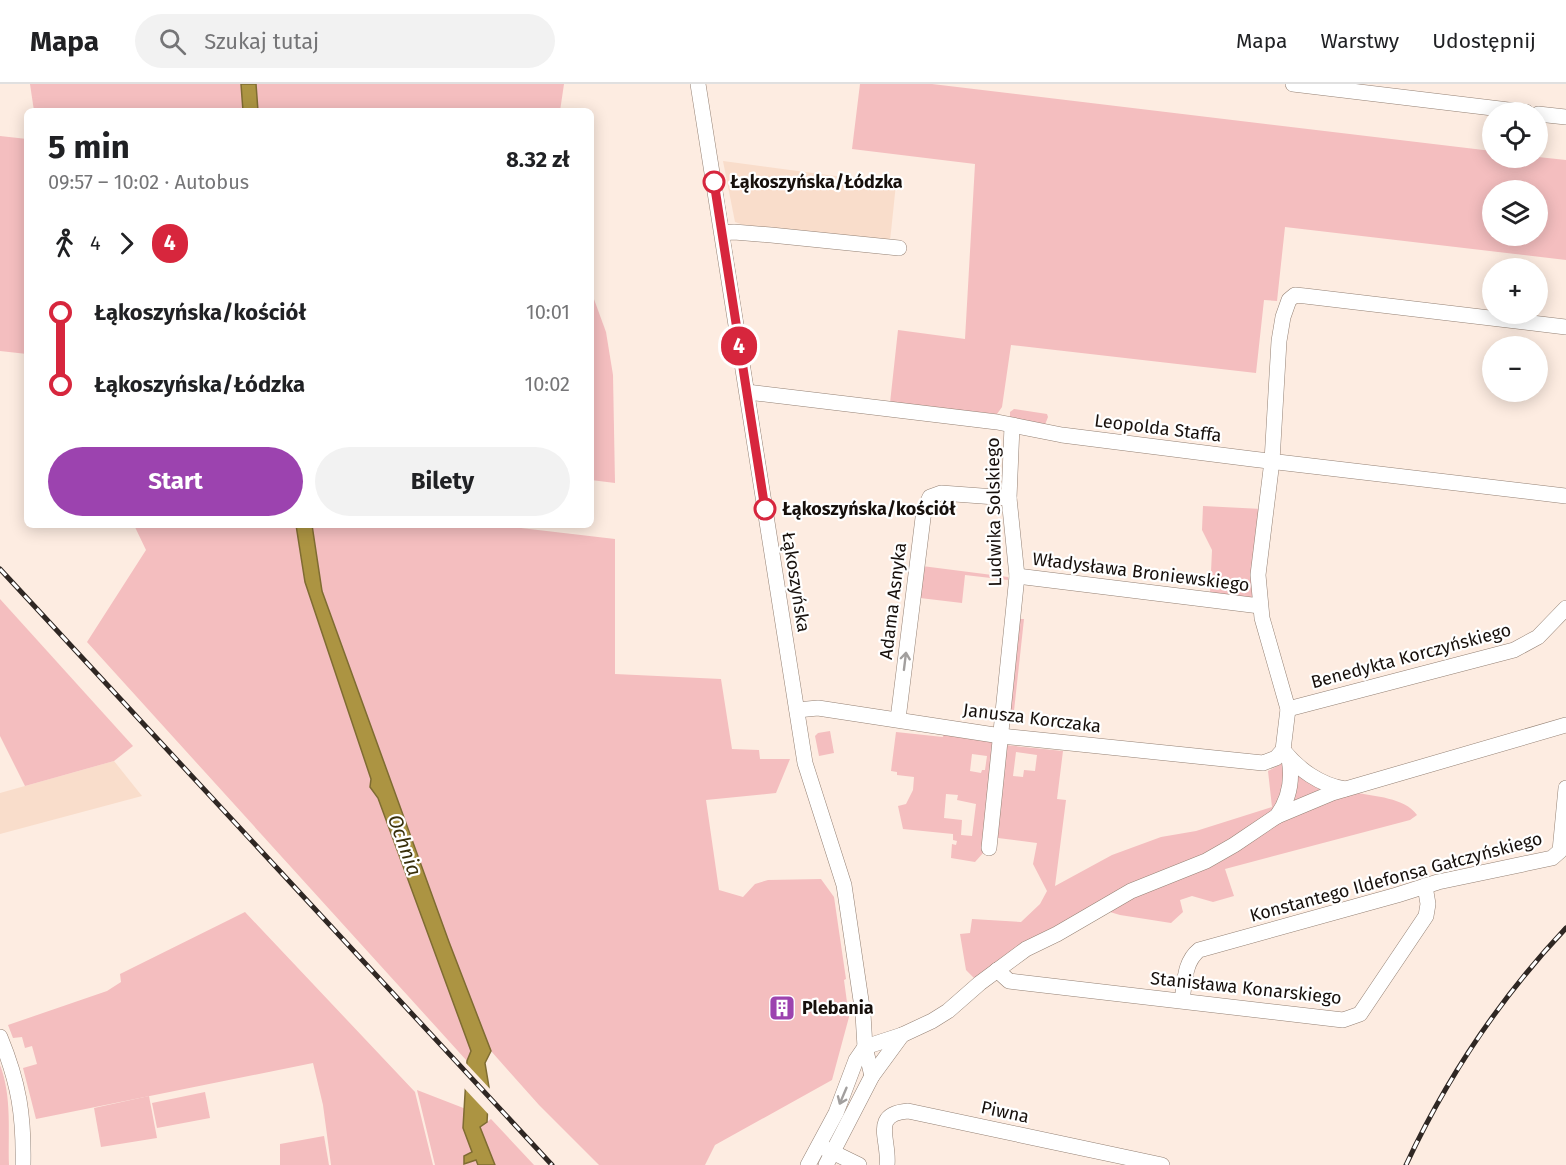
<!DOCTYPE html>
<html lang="pl">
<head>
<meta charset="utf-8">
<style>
	:root { --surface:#fff; --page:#f2f2f2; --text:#202124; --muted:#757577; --line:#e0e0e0; --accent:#9c43af }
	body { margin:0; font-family:"Fira Sans",sans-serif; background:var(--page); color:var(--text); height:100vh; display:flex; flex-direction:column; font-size:22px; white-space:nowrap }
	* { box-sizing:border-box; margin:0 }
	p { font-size:20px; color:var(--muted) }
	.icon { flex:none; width:33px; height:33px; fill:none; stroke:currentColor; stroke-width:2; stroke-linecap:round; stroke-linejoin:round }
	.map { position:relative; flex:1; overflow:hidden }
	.sheet { position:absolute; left:24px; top:24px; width:570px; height:420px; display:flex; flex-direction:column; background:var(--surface); border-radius:9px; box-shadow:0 3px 15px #0003 }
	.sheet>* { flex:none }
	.badge { padding:0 12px; border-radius:20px; font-size:21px; line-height:39px }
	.tools { position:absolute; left:1482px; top:18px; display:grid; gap:12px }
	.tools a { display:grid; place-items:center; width:66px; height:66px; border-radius:50%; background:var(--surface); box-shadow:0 3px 15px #0003; font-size:30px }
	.map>.badge { position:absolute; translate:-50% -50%; box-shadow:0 0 0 3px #fff }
	.legs { display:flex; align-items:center; gap:9px; height:66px; padding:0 24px; font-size:20px }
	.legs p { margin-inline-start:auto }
	.headline { display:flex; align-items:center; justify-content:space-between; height:102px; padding:0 24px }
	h1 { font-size:33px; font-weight:700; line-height:45px }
	.cta { display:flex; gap:12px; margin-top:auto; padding:12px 24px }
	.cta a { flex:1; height:69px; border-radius:36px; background:var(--accent); color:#fff; font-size:24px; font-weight:700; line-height:69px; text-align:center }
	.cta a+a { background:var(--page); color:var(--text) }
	ul { padding:0 24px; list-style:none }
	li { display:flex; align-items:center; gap:21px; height:72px; font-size:22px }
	li i { display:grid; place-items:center; width:9px; height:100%; margin:0 8px; background:currentColor }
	li i::after { content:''; width:15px; height:15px; margin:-8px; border:4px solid; border-radius:50%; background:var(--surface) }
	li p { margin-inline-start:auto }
	li:first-child i { background:linear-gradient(#0000 50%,currentColor 0) }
	li:last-child i { background:linear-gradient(currentColor 50%,#0000 0) }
	header { display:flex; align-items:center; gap:36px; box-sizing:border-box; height:84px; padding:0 30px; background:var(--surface); border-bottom:2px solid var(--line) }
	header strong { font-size:28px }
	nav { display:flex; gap:33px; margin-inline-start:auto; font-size:21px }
	.search { width:420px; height:54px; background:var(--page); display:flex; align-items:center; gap:15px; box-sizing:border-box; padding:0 21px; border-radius:33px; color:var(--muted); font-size:22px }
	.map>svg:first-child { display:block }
</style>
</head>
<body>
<header>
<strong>Mapa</strong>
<div class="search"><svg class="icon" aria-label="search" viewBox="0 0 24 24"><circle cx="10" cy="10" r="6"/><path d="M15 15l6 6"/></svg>Szukaj tutaj</div>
<nav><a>Mapa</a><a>Warstwy</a><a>Udostępnij</a></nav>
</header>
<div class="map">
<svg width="1566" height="1081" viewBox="0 0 1566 1081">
	<rect width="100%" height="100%" fill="#fdece1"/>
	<!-- built -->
	<g fill="#f9ddcb">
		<path d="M723 77 896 100 890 157 744 141 735 138Z"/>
		<path d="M114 677 142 712 0 750V709Z"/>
	</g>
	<!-- green -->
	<g fill="#f4bebf" fill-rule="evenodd">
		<path d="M30 0H241L243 27H34Z"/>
		<path d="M256 0H564L560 27H258Z"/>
		<path d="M860 0H932L1492 67V74L1538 73 1566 76V176L1285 143 1277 217 1264 216 1256 289 1011 261 1002 323 997 330 890 319 898 246 965 255 975 80 852 65ZM1492 106H1538V152H1492Z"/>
		<path d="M0 52 27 55V270L0 267Z"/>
		<path d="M591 207 606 248 613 291 615 399 591 396Z"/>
		<path d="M1014 325 1047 330 1048 333 1044 343 1010 334V328Z"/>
		<path d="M1203 422 1262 425 1255 517 1210 510 1212 466 1202 446Z"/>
		<path d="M134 441H296L305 498 371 695 370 703 378 714 471 967 467 977 87 558 146 466Z"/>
		<path d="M312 441H494L615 455V590L721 595 732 665 759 666 760 675H790L776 709 706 716 719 806 743 813 755 800 768 796 821 795 834 813 846 895 844 896 849 933 832 996 715 1061 705 1081H599L539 1021 491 967 449 858 322 506Z"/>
		<path d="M922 482 1008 493V496L965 491 962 519 920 514Z"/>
		<path d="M0 515 133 662 114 677 25 702 0 652Z"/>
		<path d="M1017 535H1024L1013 636H1007Z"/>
		<path d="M830 647 834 669 819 672 815 652 818 649Z"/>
		<path d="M896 648 943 653 944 648 993 655 995 664 983 769 975 778 951 774 952 760 956 761 957 757 953 756V750L903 745 898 722 906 720 913 706 914 693 897 691V688L891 687ZM972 670 987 672 985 686H982L981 689 970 687ZM946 710 958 711 957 716 976 720 972 752 961 751 962 736 944 734Z"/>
		<path d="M1005 661 1063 667 1057 715 1066 716 1055 802 1112 771 1161 753 1196 747 1272 723 1268 687 1287 677 1334 706 1305 717 978 898 966 886 960 850 970 849 972 835 1021 838 1040 820 1047 807 1033 780 1037 759 998 754 997 756ZM1016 668 1037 671 1035 687 1024 686 1023 693 1013 692Z"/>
		<path d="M1354 708C1375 713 1404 713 1417 731L1410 736 1225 785 1234 812 1213 818 1192 812 1180 816 1183 828 1171 839 1120 831 1110 828V825L1278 736Z"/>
		<path d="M245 828 415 1008 433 1081H331L323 1021 313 979 36 1035 23 984 37 980 32 962 25 964 22 953 13 954 8 941 107 907 121 898 120 890Z"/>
		<path d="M0 981C12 1012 8 1048 9 1081H0Z"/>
		<path d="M417 1006 466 1025 464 1044 472 1068 464 1080 476 1076 478 1081H435Z"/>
		<path d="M205 1008 210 1034 157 1044 152 1019Z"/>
		<path d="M149 1012 157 1054 101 1063 94 1024Z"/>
		<path d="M491 1035 534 1081H495L480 1043Z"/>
		<path d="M324 1052 329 1081H280V1060Z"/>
	</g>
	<!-- water -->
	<g fill="#ac9442" stroke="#7f6c32" stroke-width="1.5">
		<path d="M241 0H256L258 27H243Z"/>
		<path d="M296 441H312L322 507 449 858 491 967 485 979 489 1003 487 1038 480 1043 495 1081H478L476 1076 464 1080V1072L472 1068 463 1044 467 977 471 967 378 714 370 703 371 695 305 498Z"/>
	</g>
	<!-- pier -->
	<path fill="#fdece1" d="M464 977 492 1007 491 1033 463 1003Z"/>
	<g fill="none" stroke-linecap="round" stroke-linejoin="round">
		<defs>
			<g id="minor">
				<path d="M698 0 805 679 844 801 863 930 865 963 872 992"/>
				<path d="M1293 0 1526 28"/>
				<path d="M1538 30 1566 33"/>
				<path d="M722 149 734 148 771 151 899 164"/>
				<path d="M747 308 997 338 1062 351 1252 375 1566 412"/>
				<path d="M1017 492 1260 522"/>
				<path d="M1288 625 1514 566 1538 553 1566 524"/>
				<path d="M797 626 818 624 1001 652 1263 679 1276 674 1283 666 1288 625 1262 534 1258 491 1272 377 1279 257 1283 233 1289 216 1295 211 1305 212 1566 243"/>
				<path d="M898 635 924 426 930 413 941 409 1009 414"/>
				<path d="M1283 666C1298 685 1320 701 1345 705"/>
				<path d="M1277 732C1290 714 1293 696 1289 675"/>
				<path d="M989 764 1017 492 1009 414 1012 342"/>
				<path d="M997 886 1009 897 1017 898 1343 936 1360 930 1426 832 1428 820 1425 802"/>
				<path d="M1182 916C1185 898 1184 878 1199 866L1397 811 1438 798 1552 774 1560 767 1566 704"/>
				<path d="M0 953C19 999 24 1032 23 1081"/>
				<path d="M865 963 902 951 932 937 948 927 980 899 1026 865 1057 850 1131 807 1206 777 1234 761 1277 732 1332 709 1566 641"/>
				<path d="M824 1064 859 1081"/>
				<path d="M808 1081 836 1029 856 976 865 963"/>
				<path d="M826 1081 872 992 902 951"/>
				<path d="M887 1081C890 1056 870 1030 908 1027L1162 1081"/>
			</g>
		</defs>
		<!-- minor casing -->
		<use href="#minor" stroke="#948174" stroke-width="16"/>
		<!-- minor -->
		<use href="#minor" stroke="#fff" stroke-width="15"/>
		<defs>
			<g id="rail">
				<path d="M0 485 552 1081"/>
				<path d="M1406 1081C1446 995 1501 913 1566 844"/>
			</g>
		</defs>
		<!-- rail casing -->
		<use href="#rail" stroke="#2f2723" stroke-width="5"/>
		<!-- rail -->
		<use href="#rail" stroke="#fff" stroke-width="3" stroke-dasharray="9" stroke-linecap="butt"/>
	</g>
	<!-- one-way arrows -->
	<defs><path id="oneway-shaft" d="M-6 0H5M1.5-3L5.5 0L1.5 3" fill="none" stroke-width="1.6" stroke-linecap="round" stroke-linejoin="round" transform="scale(1.5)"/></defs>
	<g stroke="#a29f9e">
		<use href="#oneway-shaft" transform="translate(905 577) rotate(-83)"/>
		<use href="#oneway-shaft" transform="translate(843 1012) rotate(113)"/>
	</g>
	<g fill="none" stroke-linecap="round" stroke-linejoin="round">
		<defs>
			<path id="line-1" d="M714 98 765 425"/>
		</defs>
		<!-- line-1 casing -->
		<use href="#line-1" stroke="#fff" stroke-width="14"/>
		<!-- line-1 -->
		<use href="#line-1" stroke="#d7263d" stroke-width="9"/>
	</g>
	<!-- icons -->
	<defs>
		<symbol id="building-square" viewBox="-11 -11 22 22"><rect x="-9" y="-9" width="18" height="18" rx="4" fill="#9c43af" stroke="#fff"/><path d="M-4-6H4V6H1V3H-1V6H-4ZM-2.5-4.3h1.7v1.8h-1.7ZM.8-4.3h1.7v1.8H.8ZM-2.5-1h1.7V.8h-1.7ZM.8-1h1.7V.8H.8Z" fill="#fff"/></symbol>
	</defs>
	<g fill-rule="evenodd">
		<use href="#building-square" x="767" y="909" width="30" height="30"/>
	</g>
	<!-- markers -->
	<g fill="#fff" stroke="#d7263d" stroke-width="3">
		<circle cx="714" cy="98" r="10"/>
		<circle cx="765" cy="425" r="10"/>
	</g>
	<g text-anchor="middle" stroke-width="4.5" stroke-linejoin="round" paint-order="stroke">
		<!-- stop labels -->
		<g font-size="18" font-weight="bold" fill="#17100c" stroke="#fff" text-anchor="start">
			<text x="730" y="104">Łąkoszyńska/Łódzka</text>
			<text x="782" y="431">Łąkoszyńska/kościół</text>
		</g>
		<!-- street labels -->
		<g font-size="18" fill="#17100c" stroke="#fff">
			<text transform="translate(1158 344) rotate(7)" y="6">Leopolda Staffa</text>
			<text transform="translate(994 428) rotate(-91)" y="6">Ludwika Solskiego</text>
			<text transform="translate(1141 488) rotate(7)" y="6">Władysława Broniewskiego</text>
			<text transform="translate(796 498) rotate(81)" y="6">Łąkoszyńska</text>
			<text transform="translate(893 517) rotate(-83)" y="6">Adama Asnyka</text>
			<text transform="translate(1411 572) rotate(-15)" y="6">Benedykta Korczyńskiego</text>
			<text transform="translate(1032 634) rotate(7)" y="6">Janusza Korczaka</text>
			<text transform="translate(1396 793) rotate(-15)" y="6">Konstantego Ildefonsa Gałczyńskiego</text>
			<text transform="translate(1246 904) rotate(6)" y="6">Stanisława Konarskiego</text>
			<text transform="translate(1005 1028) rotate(12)" y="6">Piwna</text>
		</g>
		<!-- poi labels -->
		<g font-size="18" font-weight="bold" fill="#17100c" stroke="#fff" text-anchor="start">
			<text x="802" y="930">Plebania</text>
		</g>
		<!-- water labels -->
		<g font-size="20" font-style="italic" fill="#392f0a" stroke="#fff">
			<text transform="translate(405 761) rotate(70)" y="7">Ochnia</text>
		</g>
	</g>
</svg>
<div class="tools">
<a><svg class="icon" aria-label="locate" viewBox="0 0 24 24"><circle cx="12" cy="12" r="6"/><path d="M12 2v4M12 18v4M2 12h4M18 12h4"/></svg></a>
<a><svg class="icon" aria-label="layers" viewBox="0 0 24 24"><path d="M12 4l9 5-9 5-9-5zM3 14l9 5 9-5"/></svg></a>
<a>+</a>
<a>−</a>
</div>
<b class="badge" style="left:739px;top:262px;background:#d7263d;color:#fff">4</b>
<section class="sheet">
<div class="headline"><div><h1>5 min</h1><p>09:57 – 10:02 · Autobus</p></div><b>8.32 zł</b></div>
<div class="legs"><svg class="icon" aria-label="walk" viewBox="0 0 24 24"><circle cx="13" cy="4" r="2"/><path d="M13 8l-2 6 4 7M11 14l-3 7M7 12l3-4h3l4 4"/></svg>4<svg class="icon" aria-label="forward" viewBox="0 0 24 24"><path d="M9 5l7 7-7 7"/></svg><b class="badge" style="background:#d7263d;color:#fff">4</b></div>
<ul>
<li><i style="color:#d7263d"></i><b>Łąkoszyńska/kościół</b><p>10:01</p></li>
<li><i style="color:#d7263d"></i><b>Łąkoszyńska/Łódzka</b><p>10:02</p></li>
</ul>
<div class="cta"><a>Start</a><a>Bilety</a></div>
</section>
</div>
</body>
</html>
